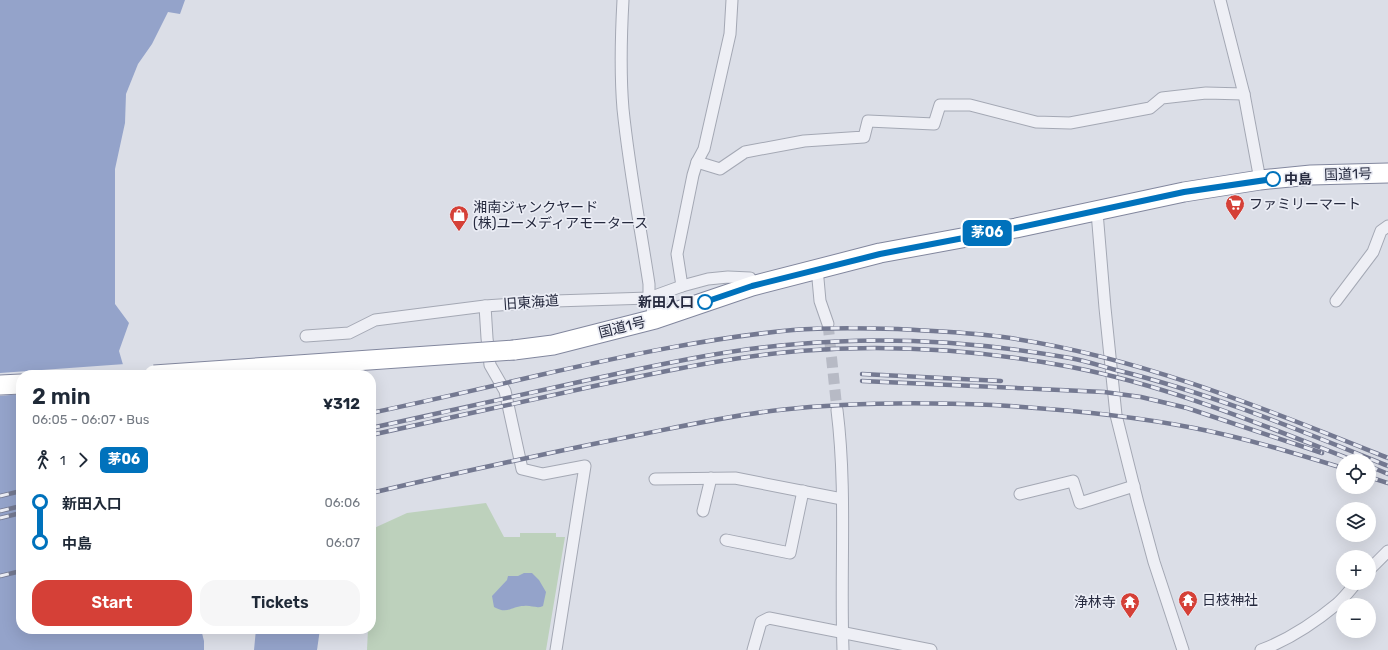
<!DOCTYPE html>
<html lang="en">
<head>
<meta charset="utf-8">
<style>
	:root { --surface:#fff; --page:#f6f6f7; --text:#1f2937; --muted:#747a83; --accent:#d54037 }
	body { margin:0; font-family:Rubik,"Noto Sans JP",sans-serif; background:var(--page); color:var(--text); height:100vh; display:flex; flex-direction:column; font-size:15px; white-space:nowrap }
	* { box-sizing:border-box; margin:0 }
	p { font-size:13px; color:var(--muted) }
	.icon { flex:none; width:22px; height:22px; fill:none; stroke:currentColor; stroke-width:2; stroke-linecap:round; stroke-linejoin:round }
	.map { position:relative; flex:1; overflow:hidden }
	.drawer { position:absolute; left:16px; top:370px; width:360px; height:264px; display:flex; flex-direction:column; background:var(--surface); border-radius:16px; box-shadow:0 4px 16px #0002 }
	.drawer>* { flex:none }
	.badge { padding:0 8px; border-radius:6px; font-size:14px; line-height:26px }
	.controls { position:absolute; left:1336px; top:454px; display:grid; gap:8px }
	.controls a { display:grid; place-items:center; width:40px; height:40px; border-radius:50%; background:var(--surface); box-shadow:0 4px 16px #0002; font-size:20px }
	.map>.badge { position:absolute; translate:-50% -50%; box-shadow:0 0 0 2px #fff }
	.legs { display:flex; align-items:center; gap:6px; height:44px; padding:0 16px; font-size:13px }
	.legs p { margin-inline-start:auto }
	.summary { display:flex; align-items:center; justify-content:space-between; height:68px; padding:0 16px }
	h1 { font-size:22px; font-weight:600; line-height:30px }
	.button { display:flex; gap:8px; margin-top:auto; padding:8px 16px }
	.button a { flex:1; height:46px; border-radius:16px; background:var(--accent); color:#fff; font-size:16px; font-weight:600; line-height:46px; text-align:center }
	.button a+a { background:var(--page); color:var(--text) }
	ul { padding:0 16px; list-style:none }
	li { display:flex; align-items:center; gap:14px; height:40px; font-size:15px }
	li i { display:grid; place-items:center; width:6px; height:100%; margin:0 5px; background:currentColor }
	li i::after { content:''; width:10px; height:10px; margin:-5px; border:3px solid; border-radius:50%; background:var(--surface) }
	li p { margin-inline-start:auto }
	li:first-child i { background:linear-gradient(#0000 50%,currentColor 0) }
	li:last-child i { background:linear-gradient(currentColor 50%,#0000 0) }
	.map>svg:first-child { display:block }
</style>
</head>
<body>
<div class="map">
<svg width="1388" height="650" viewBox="0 0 1388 650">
	<rect width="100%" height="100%" fill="#dbdee7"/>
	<!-- green -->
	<path fill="#bdd1bc" d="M486 503 504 537H520V533H556V537H565L546 650H367L368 629H371L372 529 407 513Z"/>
	<!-- water -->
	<g fill="#94a3ca">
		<path d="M0 0H185L180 14 168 12 152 44 138 64 126 94 125 123 115 169V304L129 323 119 351 126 375H21V629H201L204 641V650H0Z"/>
		<path d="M524 573H532L539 580 546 592 543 606C537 609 531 605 524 606 511 606 508 615 494 607L492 596 507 580 508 576H518Z"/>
		<path d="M256 629H320L317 650H254Z"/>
	</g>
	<!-- pier -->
	<path fill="#dbdee7" d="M125 364 128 375H21V394L0 396V373Z"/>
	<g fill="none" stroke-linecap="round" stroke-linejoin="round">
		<!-- minor-tunnel -->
		<path stroke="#b7bac5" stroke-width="11" stroke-dasharray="11 5.5" stroke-linecap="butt" d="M828 324 837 410"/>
		<defs>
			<g id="minor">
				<path d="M623 0C621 36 620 73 623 109 629 168 640 225 649 284V298L655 319"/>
				<path d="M1220 0 1244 94 1260 180"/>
				<path d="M697 162 720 169 745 152 804 141 864 137 868 121 934 124 940 105H970L1036 122 1070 123 1150 108 1162 98 1206 93 1244 94"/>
				<path d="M1097 212 1105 308 1116 415 1138 503 1154 562 1183 650"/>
				<path d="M817 268 820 301 828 324"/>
				<path d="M682 286 677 254 693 175 697 162 704 149 730 34 732 0"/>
				<path d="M1336 301 1373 252 1381 231 1388 226"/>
				<path d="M485 306 487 338 490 365 505 391 522 469 543 474 585 466 556 650"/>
				<path d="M306 336 349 333 375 320 485 306 555 301 649 298 682 286 708 279 728 277 750 278 752 286"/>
				<path d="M837 410C847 490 840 570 843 650"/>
				<path d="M655 479 735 478 842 499"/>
				<path d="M1020 494 1073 481 1080 503 1134 486"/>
				<path d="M703 511 711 478"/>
				<path d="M726 540 790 553 803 491"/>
				<path d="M1369 570 1388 551"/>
				<path d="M753 650 761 622 769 618 931 650"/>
				<path d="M1261 650C1288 640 1314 623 1337 604 1344 598 1350 590 1356 583"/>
			</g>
			<g id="trunk">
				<path d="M514 350 553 345 655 319 752 286 880 253 1016 228 1184 192 1260 180 1311 175 1388 173"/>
				<path d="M0 385 21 384"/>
			</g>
		</defs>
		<!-- minor casing -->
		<use href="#minor" stroke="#a4a8b4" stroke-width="13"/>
		<!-- trunk casing -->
		<use href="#trunk" stroke="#82879e" stroke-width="21"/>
		<!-- minor -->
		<use href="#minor" stroke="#eeeff5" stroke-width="11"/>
		<!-- trunk -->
		<use href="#trunk" stroke="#fff" stroke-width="19"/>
		<defs>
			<g id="rail">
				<path d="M862 374 1001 381"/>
				<path d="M862 381 1104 392 1141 397 1187 408 1322 453"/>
				<path d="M371 413C427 401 484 388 540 375 624 356 708 338 793 330 828 327 864 328 898 329 933 331 969 332 1003 337 1137 356 1263 408 1388 458"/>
				<path d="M371 428C446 412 521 395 597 378 663 364 730 349 798 344 889 336 980 342 1070 358 1086 361 1101 366 1116 370 1210 393 1299 430 1388 466"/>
				<path d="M371 435C447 418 523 402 599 385 665 371 731 357 799 351 890 344 982 350 1071 367 1170 386 1262 425 1355 461"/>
				<path d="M1369 466 1388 474"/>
				<path d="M1369 477 1388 483"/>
				<path d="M371 493C461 472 552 452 643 434 688 425 734 415 779 410 850 402 921 402 993 405 1061 409 1128 415 1194 428 1245 438 1294 453 1343 468"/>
				<path d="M0 496 21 491"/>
				<path d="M0 511 21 506"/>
				<path d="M0 518 21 513"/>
				<path d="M0 576 21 571"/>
			</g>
		</defs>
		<!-- rail casing -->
		<use href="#rail" stroke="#747991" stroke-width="4.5"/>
		<!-- rail -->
		<use href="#rail" stroke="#ebedf5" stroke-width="3" stroke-dasharray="9" stroke-linecap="butt"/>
		<defs>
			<path id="trunk-bridge" d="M154 375 514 350"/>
		</defs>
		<!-- trunk-bridge casing -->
		<use href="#trunk-bridge" stroke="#82879e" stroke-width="21" stroke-linecap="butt"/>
		<!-- trunk-bridge -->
		<use href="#trunk-bridge" stroke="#fff" stroke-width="19"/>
	</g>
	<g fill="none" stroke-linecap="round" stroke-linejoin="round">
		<defs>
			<path id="line-1" d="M705 302 752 286 880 254 1016 228 1184 192 1273 179"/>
		</defs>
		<!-- line-1 casing -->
		<use href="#line-1" stroke="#fff" stroke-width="9"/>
		<!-- line-1 -->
		<use href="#line-1" stroke="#0072bc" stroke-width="6"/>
	</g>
	<!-- icons -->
	<defs>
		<symbol id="supermarket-pin" viewBox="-11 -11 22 30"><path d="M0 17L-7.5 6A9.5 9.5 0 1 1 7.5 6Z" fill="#d54037" stroke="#ebedf5"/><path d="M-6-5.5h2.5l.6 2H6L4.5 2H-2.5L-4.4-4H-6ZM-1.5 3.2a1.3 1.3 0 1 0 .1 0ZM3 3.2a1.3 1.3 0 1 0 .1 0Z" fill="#fff"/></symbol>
		<symbol id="shop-pin" viewBox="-11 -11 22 30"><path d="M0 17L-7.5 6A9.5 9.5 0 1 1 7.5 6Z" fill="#d54037" stroke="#ebedf5"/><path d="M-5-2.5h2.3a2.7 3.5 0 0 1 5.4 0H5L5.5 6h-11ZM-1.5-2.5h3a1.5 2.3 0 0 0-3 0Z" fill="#fff"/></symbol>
		<symbol id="temple-pin" viewBox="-11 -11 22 30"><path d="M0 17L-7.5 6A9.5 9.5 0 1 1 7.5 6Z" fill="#d54037" stroke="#ebedf5"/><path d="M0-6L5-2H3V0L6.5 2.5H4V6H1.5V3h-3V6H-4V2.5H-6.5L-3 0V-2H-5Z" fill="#fff"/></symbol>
	</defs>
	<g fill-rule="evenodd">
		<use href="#supermarket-pin" x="1224" y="193" width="22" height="30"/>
		<use href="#shop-pin" x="448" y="204" width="22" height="30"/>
		<use href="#temple-pin" x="1177" y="589" width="22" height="30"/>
		<use href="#temple-pin" x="1119" y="591" width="22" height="30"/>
	</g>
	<!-- markers -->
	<g fill="#fff" stroke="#0072bc" stroke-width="2">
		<circle cx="1273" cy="179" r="7"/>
		<circle cx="705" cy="302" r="7"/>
	</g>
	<g text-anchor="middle" stroke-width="3.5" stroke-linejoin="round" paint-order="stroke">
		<!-- street labels -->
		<g font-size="14" fill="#25293e" stroke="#ebedf5">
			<text transform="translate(1348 174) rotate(-2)" y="5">国道1号</text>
			<text transform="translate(531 302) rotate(-4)" y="5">旧東海道</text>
			<text transform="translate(622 327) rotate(-14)" y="5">国道1号</text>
		</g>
		<!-- stop labels -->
		<g font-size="14" font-weight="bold" fill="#25293e" stroke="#ebedf5" text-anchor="start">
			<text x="1284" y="184">中島</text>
			<text x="694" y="307" text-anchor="end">新田入口</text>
		</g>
		<!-- poi labels -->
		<g font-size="14" fill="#25293e" stroke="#ebedf5" text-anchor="start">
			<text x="1249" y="209">ファミリーマート</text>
			<text x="473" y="212">湘南ジャンクヤード<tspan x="473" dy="16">(株)ユーメディアモータース</tspan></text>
			<text x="1202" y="605">日枝神社</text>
			<text x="1116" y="607" text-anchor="end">浄林寺</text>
		</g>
	</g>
</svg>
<div class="controls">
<a><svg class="icon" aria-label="locate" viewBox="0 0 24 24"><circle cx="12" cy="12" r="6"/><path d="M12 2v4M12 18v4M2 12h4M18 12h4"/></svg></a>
<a><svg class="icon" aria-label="layers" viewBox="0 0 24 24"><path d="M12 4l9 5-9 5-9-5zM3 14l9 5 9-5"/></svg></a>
<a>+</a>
<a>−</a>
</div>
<b class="badge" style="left:987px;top:233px;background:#0072bc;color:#fff">茅06</b>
<section class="drawer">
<div class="summary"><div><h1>2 min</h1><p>06:05 – 06:07 · Bus</p></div><b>¥312</b></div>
<div class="legs"><svg class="icon" aria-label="walk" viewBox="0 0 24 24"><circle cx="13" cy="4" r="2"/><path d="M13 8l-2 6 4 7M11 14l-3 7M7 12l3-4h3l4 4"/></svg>1<svg class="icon" aria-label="forward" viewBox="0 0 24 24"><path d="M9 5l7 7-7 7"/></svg><b class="badge" style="background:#0072bc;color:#fff">茅06</b></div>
<ul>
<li><i style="color:#0072bc"></i><b>新田入口</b><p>06:06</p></li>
<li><i style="color:#0072bc"></i><b>中島</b><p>06:07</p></li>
</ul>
<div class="button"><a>Start</a><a>Tickets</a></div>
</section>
</div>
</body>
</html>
